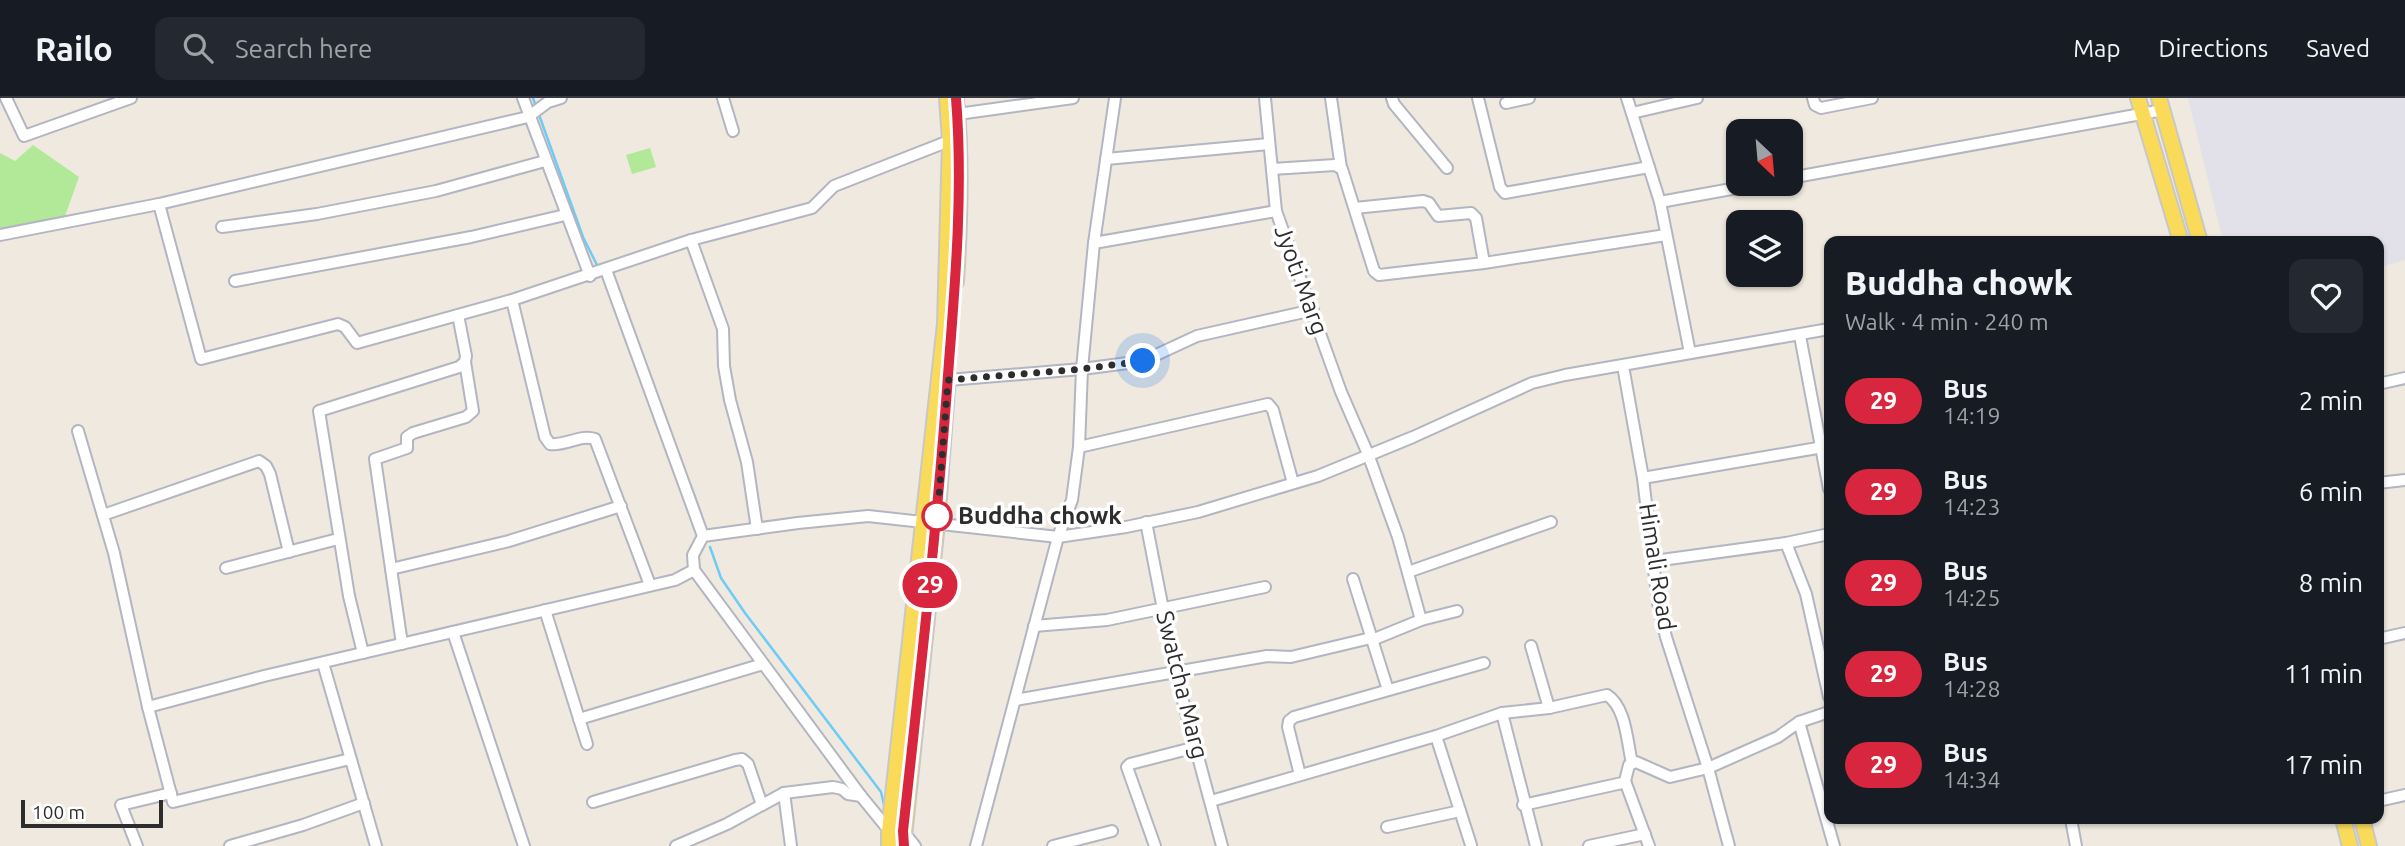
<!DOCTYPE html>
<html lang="en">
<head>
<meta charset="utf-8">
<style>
	:root { --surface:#171b24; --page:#242831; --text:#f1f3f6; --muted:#9ea1a6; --line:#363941 }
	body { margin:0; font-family:Ubuntu,sans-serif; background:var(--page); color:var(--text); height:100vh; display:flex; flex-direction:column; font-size:26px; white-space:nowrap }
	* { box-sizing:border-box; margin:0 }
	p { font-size:23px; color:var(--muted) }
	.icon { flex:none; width:38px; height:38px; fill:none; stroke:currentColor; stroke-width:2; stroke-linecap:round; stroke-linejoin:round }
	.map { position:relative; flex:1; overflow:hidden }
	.sheet { position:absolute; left:1824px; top:138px; width:560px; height:588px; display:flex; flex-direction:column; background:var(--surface); border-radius:14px; box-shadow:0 2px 5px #0004 }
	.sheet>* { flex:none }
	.badge { padding:0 14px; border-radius:23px; font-size:24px; line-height:46px }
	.needle { width:46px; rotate:154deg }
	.controls { position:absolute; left:1726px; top:21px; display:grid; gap:14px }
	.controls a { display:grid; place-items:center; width:77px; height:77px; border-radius:14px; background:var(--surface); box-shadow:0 2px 5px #0004; font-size:35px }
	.scale { position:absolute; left:21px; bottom:18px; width:142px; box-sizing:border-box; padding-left:7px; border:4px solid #2d2d2d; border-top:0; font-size:19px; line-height:24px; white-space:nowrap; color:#2d2d2d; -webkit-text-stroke:5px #fff; paint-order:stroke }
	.you { position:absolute; width:35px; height:35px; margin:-18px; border:5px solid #fff; border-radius:50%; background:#1a73e8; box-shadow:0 0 0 10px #1a73e833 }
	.map>.badge { position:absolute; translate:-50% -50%; box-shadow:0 0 0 4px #fff }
	.round { display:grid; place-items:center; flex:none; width:74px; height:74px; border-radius:14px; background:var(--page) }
	.headline { display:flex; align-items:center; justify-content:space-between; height:119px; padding:0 21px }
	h1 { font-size:33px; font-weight:800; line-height:52px }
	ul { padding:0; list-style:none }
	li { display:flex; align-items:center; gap:21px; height:91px; padding:0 21px }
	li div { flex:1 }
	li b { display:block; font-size:26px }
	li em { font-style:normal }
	li .badge { min-width:77px; font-weight:700; text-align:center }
	header { display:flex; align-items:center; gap:42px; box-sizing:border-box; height:98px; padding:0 35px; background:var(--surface); border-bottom:2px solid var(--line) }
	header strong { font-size:33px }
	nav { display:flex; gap:38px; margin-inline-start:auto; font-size:24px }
	.search { width:490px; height:63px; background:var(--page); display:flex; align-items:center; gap:18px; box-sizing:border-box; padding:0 24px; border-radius:14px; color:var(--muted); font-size:26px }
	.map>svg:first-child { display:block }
</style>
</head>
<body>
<header>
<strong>Railo</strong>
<div class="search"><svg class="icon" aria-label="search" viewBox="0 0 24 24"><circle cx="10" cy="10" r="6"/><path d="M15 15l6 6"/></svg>Search here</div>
<nav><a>Map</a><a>Directions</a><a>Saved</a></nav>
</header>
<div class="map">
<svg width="2405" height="748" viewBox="0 0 2405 748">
	<rect width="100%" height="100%" fill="#efe9df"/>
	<!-- industrial -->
	<path fill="#e2e0e8" d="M2188 0H2405V162L2378 170V144L2223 143Z"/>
	<!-- green -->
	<g fill="#b1e999">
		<path d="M33 47 79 79 65 118 0 130V55L15 63Z"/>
		<path d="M650 50 656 69 632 76 626 57Z"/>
	</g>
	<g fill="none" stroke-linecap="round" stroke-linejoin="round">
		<!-- stream -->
		<g stroke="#6dccf7" stroke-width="2.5">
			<path d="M533 0 536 9"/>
			<path d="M538 14 583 139 599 171"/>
			<path d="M690 386 701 416"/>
			<path d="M710 449 721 480 745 515 881 694 885 711"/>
		</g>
		<defs>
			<g id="minor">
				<path d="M6 0 24 38 131 0"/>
				<path d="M523 0 590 178"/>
				<path d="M723 0 733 33"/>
				<path d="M1265 0 1276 113 1341 294 1368 356 1398 439 1421 522"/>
				<path d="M1331 0 1341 70"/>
				<path d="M1392 0 1394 6 1447 70"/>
				<path d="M1478 0 1500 89 1505 95 1649 69"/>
				<path d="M1627 0 1660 104 1690 255"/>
				<path d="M1813 0 1815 7 1821 10 1872 0"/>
				<path d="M1506 5 1529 0"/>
				<path d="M1632 15 1697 0"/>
				<path d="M958 16 1073 0"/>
				<path d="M1106 61 1269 46"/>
				<path d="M1272 71 1335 67 1342 71 1374 173 1379 177 1484 165 1666 137"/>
				<path d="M1790 80 2163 12"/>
				<path d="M1660 104 1759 86"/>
				<path d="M159 106 201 261 338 226 345 229 357 245 512 202 691 142 812 110 834 88 954 41"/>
				<path d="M1355 110 1423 103 1429 105 1438 118 1471 115 1476 120 1484 165"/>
				<path d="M222 129 317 116 436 93 545 63"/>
				<path d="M0 137 159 106 528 19 548 4 561 0"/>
				<path d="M691 142 723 231 724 268 730 302 747 364 757 431"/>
				<path d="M1094 145 1276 113"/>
				<path d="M606 172 703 438 693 457 694 472 861 698"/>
				<path d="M235 183 471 139 565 117"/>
				<path d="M512 202 545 339 550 346C566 348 580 336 595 341L650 487"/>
				<path d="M1800 238 1829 391"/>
				<path d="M1623 268 1643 380 1658 505 1666 539 1708 670 1729 748"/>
				<path d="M948 282 1082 271 1143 263 1197 238 1313 212"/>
				<path d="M2378 286 2405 280"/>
				<path d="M78 333 114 455 148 609"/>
				<path d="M1079 349 1268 306 1273 312 1293 385"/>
				<path d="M1643 380 1829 348"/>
				<path d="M2378 385 2405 382"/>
				<path d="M103 417 259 363 266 368 270 376 289 454"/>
				<path d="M1146 424 1175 573 1222 748"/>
				<path d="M703 438 798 425 868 418 1058 439 1126 429 1198 414 1318 378 1413 339 1532 285 1565 277 1829 231"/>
				<path d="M1786 445 1806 496 1829 599"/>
				<path d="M1654 463 1786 445 1829 436"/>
				<path d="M226 470 338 441"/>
				<path d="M391 471 509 443 621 408"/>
				<path d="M1408 474 1551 424"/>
				<path d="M1353 481 1388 592"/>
				<path d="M545 512 587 646"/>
				<path d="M1034 528 1107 522 1265 489"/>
				<path d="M453 534 524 748"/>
				<path d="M2378 541 2405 535"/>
				<path d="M1372 542 1421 522 1457 513"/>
				<path d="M402 546 375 361 407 350V339L413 335 466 319 473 313 465 264"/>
				<path d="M363 555 349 498 319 313 459 269 465 264 466 258 458 217"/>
				<path d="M323 565 376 748"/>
				<path d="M1015 602 1267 558 1291 559 1371 540"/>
				<path d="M1549 610 1607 597C1626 609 1627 644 1632 665"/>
				<path d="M1502 615 1536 748"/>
				<path d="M579 621 763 566"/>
				<path d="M1799 624 1834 748"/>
				<path d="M1436 638 1471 747"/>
				<path d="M350 661 173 704 148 609 264 578 675 482 694 472"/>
				<path d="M1300 677 1288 629 1289 623 1294 619 1484 565"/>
				<path d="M1625 683 1649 748"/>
				<path d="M784 695 791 748"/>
				<path d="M1211 703 1436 638 1502 615 1549 610 1531 548"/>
				<path d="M2378 703 2405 697"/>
				<path d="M593 704 735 662 742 661 748 666 762 707"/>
				<path d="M1523 707 1622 685 1625 683 1629 667 1636 664 1670 679 1708 670 1778 639 1799 624 1829 614"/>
				<path d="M2071 721 2076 748"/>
				<path d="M1387 729 1460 713"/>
				<path d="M903 733 915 748"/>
				<path d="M137 748 121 707 171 695"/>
				<path d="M230 748 303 727 364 705"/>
				<path d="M676 748 727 726 784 695 833 689 842 691 848 696 861 698 892 736"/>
				<path d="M976 748 1058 439 1072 402 1079 349 1082 271 1094 145 1115 0"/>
				<path d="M1053 748 1112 733"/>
				<path d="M1155 748 1127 669 1130 666 1196 649"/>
				<path d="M1589 748 1645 736"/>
			</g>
			<g id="major">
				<path d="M2138 0 2181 144"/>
				<path d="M2159 0 2200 144"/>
				<path d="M956 184C960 123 962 62 956 1"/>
				<path d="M2343 721 2350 748"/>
				<path d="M2362 721 2369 748"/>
				<path d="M889 748V733L945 226 950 42 947 0"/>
				<path d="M903 748 937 425 948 277"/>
			</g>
		</defs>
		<!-- minor casing -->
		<use href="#minor" stroke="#b3b5c1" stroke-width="14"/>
		<!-- major casing -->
		<use href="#major" stroke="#c8c8c8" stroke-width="18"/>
		<!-- minor -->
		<use href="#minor" stroke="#fff" stroke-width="10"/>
		<!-- major -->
		<use href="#major" stroke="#fadb59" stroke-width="14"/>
	</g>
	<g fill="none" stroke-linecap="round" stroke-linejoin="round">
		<defs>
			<path id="line" d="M904 748 903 733C920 577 938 421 949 264 956 176 963 88 956 0"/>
		</defs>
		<!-- line casing -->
		<use href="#line" stroke="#fff" stroke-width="16"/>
		<!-- line -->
		<use href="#line" stroke="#d7263d" stroke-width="10"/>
		<!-- walk -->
		<path stroke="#2d2d2d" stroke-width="7" stroke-dasharray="0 12.6" d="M937 418V425L948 282 1082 271 1143 263"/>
	</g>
	<!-- markers -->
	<circle fill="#fff" stroke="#d7263d" stroke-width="3.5" cx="937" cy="418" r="14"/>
	<g text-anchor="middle" stroke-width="7" stroke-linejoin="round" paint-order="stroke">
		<!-- street labels -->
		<g font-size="24" fill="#2d2d2d" stroke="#fff">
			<text transform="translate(1301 182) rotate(70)" y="8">Jyoti Marg</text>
			<text transform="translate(1657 469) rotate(81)" y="8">Himali Road</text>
			<text transform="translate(1182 587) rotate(76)" y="8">Swatcha Marg</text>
		</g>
		<!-- stop labels -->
		<g font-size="24" font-weight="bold" fill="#2d2d2d" stroke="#fff" text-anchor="start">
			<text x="958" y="426">Buddha chowk</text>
		</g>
	</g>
</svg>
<div class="controls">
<a><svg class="needle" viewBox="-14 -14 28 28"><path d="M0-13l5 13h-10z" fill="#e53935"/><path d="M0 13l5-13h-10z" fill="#9ea1a6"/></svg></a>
<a><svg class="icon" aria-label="layers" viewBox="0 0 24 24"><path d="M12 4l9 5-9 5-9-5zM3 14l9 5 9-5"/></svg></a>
</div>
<div class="scale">100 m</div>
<div class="you" style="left:1143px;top:263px"></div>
<b class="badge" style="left:930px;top:487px;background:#d7263d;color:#fff">29</b>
<section class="sheet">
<div class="headline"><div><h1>Buddha chowk</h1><p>Walk · 4 min · 240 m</p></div><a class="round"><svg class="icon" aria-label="heart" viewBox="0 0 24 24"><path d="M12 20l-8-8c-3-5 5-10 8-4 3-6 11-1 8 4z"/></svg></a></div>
<ul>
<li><span class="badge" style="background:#d7263d;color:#fff">29</span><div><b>Bus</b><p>14:19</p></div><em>2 min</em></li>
<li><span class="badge" style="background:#d7263d;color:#fff">29</span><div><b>Bus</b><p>14:23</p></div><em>6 min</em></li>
<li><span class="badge" style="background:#d7263d;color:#fff">29</span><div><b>Bus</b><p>14:25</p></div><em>8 min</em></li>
<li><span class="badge" style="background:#d7263d;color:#fff">29</span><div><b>Bus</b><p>14:28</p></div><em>11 min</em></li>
<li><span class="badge" style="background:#d7263d;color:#fff">29</span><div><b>Bus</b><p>14:34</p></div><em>17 min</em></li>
</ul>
</section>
</div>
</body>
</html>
